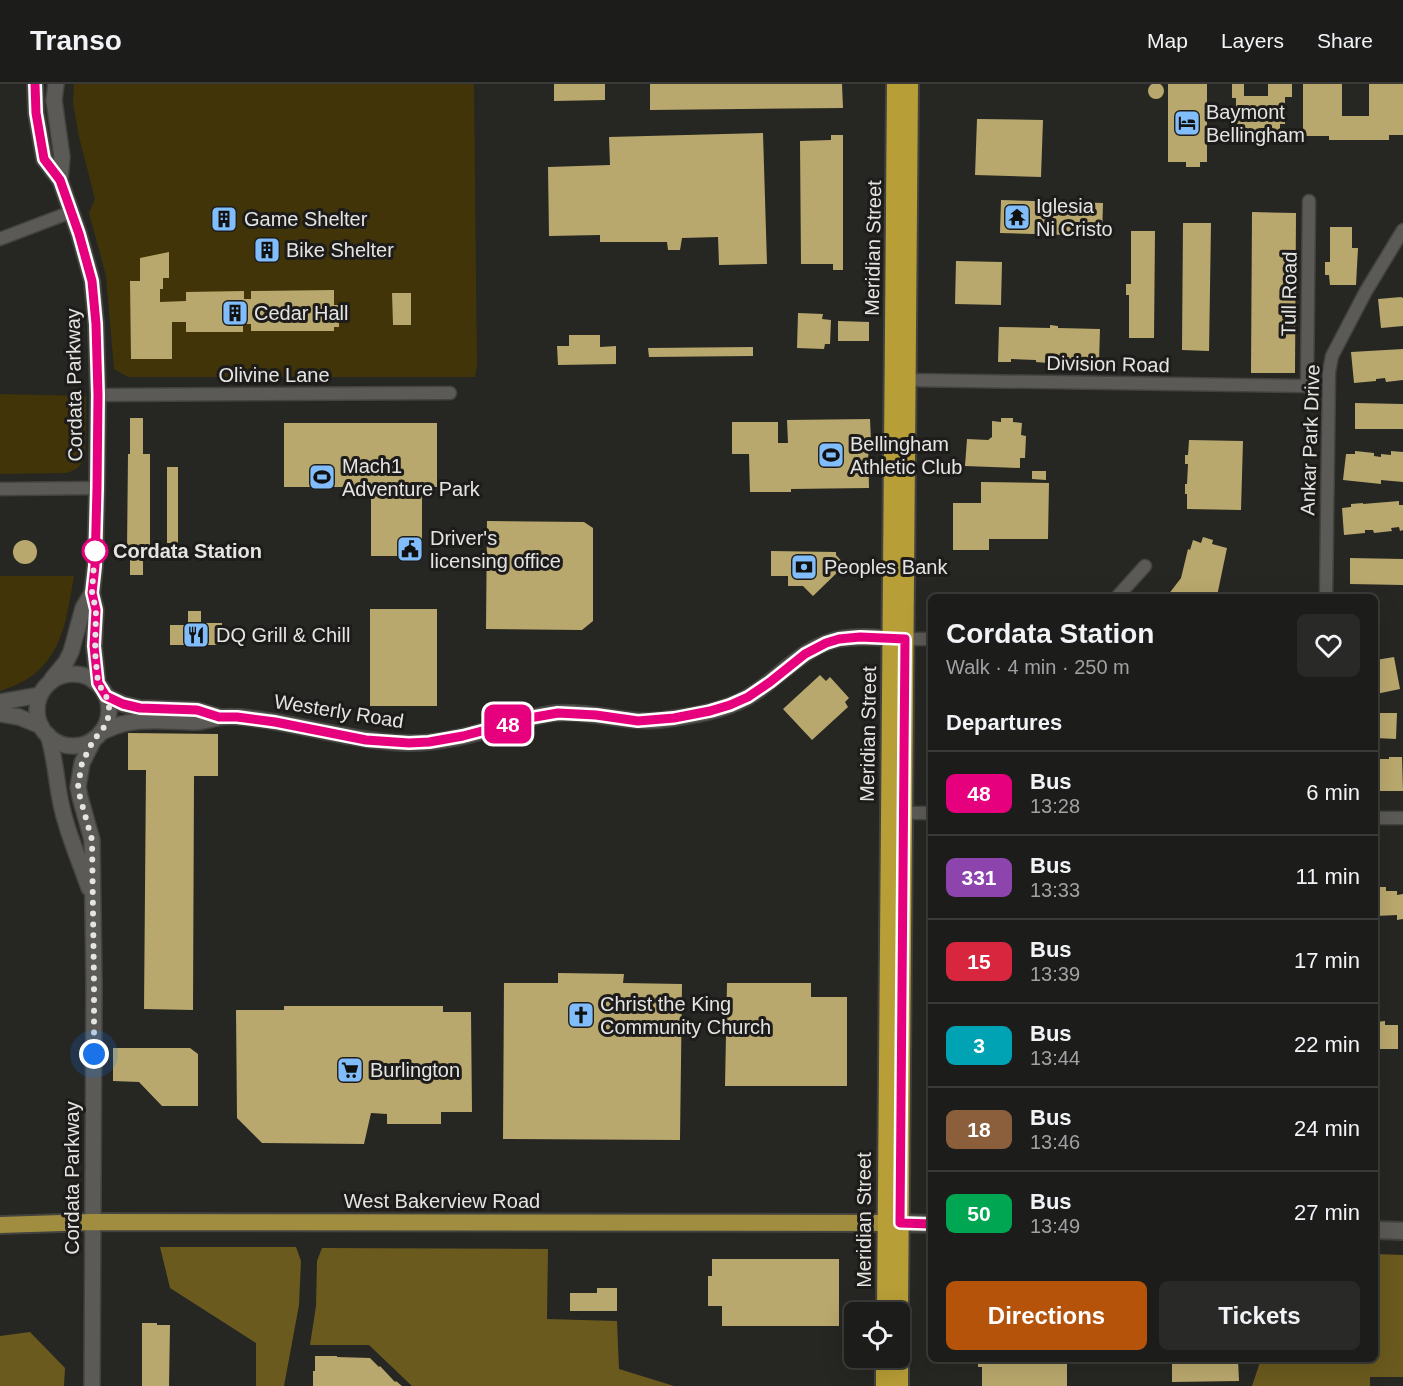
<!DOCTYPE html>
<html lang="en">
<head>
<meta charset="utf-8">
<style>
	:root { --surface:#1c1c1a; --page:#292927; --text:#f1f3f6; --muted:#a0a1a2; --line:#3a3a39; --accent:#b45309 }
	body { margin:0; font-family:Arial,sans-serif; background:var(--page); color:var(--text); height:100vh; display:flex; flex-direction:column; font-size:22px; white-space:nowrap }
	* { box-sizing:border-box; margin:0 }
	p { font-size:20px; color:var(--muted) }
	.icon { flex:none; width:33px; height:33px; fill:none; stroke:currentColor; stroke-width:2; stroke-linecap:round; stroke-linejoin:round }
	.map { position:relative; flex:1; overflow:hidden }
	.panel { position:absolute; left:928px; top:510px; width:450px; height:768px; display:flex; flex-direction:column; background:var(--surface); border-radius:9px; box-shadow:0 6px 24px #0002,0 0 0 2px var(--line) }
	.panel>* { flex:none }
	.badge { padding:0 12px; border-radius:9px; font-size:21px; line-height:39px }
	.buttons { position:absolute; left:844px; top:1218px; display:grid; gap:12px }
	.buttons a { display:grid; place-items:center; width:66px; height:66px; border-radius:9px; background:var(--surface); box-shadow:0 6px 24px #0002,0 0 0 2px var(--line); font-size:30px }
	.you { position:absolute; width:30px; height:30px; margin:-15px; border:4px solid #fff; border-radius:50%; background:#1a73e8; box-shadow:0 0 0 9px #1a73e833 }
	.map>.badge { position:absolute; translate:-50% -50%; box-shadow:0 0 0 3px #fff }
	h2 { padding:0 18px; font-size:22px; line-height:54px }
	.round { display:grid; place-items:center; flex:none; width:63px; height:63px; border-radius:9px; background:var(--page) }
	.summary { display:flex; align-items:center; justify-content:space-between; height:102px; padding:0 18px }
	h1 { font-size:28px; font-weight:600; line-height:45px }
	.action { display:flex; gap:12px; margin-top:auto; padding:12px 18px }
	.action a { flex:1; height:69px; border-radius:9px; background:var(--accent); color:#fff; font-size:24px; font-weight:600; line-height:69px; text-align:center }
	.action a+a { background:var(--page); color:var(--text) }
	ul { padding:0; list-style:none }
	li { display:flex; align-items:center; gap:18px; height:84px; padding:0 18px; border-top:2px solid var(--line) }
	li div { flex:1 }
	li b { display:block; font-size:22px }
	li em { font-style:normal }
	li .badge { min-width:66px; font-weight:700; text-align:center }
	header { display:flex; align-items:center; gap:36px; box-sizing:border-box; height:84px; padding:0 30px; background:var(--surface); border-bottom:2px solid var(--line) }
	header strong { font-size:28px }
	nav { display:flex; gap:33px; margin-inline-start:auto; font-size:21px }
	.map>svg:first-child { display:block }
</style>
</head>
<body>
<header>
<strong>Transo</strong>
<nav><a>Map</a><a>Layers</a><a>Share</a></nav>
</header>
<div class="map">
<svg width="1403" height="1302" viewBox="0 0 1403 1302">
	<rect width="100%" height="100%" fill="#262623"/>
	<!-- green -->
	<g fill="#403408">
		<path d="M74 0H474L477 282 475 293H128L114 285 106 192 89 129 95 115 79 53 73 19Z"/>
		<path d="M0 310 86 312 85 370C82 381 78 385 67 389L0 390Z"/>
		<path d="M0 492H74C65 545 60 589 0 607Z"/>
	</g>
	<!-- forest -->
	<g fill="#6a5a1e">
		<path d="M160 1163H296L301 1177 299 1221 284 1302H256V1259L170 1204Z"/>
		<path d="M322 1164 548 1165 547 1235 617 1237 619 1285 674 1302H412L369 1261H310L316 1222 317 1177Z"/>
		<path d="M1376 1170 1403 1171V1293H1370V1302H1252L1261 1275H1376Z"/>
		<path d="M30 1248 65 1284 64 1302H0V1252Z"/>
	</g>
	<!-- building -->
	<g fill="#b9a86d">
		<circle cx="1156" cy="7" r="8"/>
		<path d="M554 0H605V16L554 17Z"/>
		<path d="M650 0H842L843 24 650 26Z"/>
		<path d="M1168 0H1207V78H1200V83H1186V78H1168Z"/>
		<path d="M1232 0H1244V12H1268V0H1292V13H1285V40H1280V46H1238V41H1236V14H1232Z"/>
		<path d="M1303 0H1342V32H1369V0H1403V51H1389V56H1329V52H1303Z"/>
		<path d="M977 35 1043 36 1041 93 975 91Z"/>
		<path d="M763 49 767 180 719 181 718 153 682 154 680 166H668L667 158H600V151L549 152 548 83 610 81 609 53Z"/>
		<path d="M831 51H843V186H833V180H801L800 57 831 56Z"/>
		<path d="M1001 116 1103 119 1102 152 1000 149Z"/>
		<path d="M1252 128 1296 129 1295 289H1251Z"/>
		<path d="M213 129H233L234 141H214Z"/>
		<path d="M1183 139H1211L1209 267 1182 266Z"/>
		<path d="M1330 143H1352V164H1358L1356 201H1330L1329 191H1325V178H1330Z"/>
		<path d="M1131 147H1155L1154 254H1129V211H1126V200H1131Z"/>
		<rect x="257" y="160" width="19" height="12"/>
		<path d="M169 168V194H163V205H160V218L186 217V208L244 207V215H251V207L334 206V221H339V243H334V247H251V240H243V248H186V238H172V275H131L130 197H140V174Z"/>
		<path d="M956 177 1002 178 1001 221 955 220Z"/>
		<path d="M392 209H411V241H393Z"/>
		<path d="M1401 213 1403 214V242L1381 244 1378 215Z"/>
		<path d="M798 229 823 230 822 235 831 236 830 260H825L824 265 797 264Z"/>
		<path d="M838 237 869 238V257H838Z"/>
		<path d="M1050 241 1058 242V244L1100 245 1099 278H1077V276L1049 275 1048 279 1036 278V276L1011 275V278H998L999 243 1050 244Z"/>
		<path d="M569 251H600V263L616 262V280L558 281 557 262H569Z"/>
		<path d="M753 263V272L649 273 648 264Z"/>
		<path d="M1403 265V296L1386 298 1385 294 1376 295V297L1354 299 1351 268Z"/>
		<path d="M1355 319 1403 320V345H1355Z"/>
		<path d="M130 334H143V370H150V468H143V491H130V468H127L128 370H130Z"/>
		<path d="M1001 334H1013V338L1022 339 1021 351 1026 352 1025 374H1020V384L965 382 967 355 988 356 992 353V337L1001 338Z"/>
		<path d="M870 335 871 358H868L869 404 791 405V408H750L749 370H732V338H778V359H788L787 336Z"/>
		<path d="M284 339H437V403H422V472H371V403H284Z"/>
		<path d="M1189 356 1243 357 1241 426 1187 425V410H1185V400H1187L1188 380H1185V371H1188Z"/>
		<path d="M1355 367 1374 369V372L1381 373V370L1391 371V367L1403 368V398L1381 396V400L1343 396 1346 370H1355Z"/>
		<rect x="167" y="383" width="11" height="76"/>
		<path d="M1032 387H1046V396L1032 395Z"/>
		<path d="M981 398 1049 399 1048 455H989V466H953V419H981Z"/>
		<path d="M1399 417V421H1403V446L1400 447 1399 443 1391 444 1392 447 1374 449 1373 446H1365V449L1344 451 1342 424 1351 423V420L1363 419V420Z"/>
		<path d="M487 437 584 438 593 444V537L582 546 486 545Z"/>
		<path d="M1203 453 1213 456 1212 460 1227 464 1217 512 1211 511 1209 513H1161L1165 509 1168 511 1181 494 1188 465 1190 466 1193 456 1201 459Z"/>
		<circle cx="25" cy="468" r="12"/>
		<path d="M771 467 836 468V471L845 481 813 512 803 502H788V492H771Z"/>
		<path d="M1350 474 1403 475V501L1350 500Z"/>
		<rect x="370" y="525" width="67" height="97"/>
		<path d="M188 527H201V539H222V561H170V541H188Z"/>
		<path d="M1394 573 1400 605 1376 610V576Z"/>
		<path d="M820 591 826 597 830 593 849 614 845 618 848 623 812 656 783 625Z"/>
		<path d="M1376 629H1397L1396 655 1376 654Z"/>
		<path d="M128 649 218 650V692H194L193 926 144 925 146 686H128Z"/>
		<path d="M1389 673H1402L1403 707H1376V675H1389Z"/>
		<path d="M930 799H932V852L928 851Z"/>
		<path d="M1377 803H1386V807H1397V811L1403 810V835L1397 836V831L1376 832V807H1377Z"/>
		<path d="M558 889 624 890 623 899 682 900 680 1056 503 1055 504 899H558Z"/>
		<path d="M727 899H811V913H847V1002H725Z"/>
		<path d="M284 922H443V928H471L472 1028H441V1040H387V1030L371 1029 364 1060 262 1059 237 1034 236 926H284Z"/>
		<path d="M1385 937V941H1398V965H1376V938Z"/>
		<path d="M113 964H190L198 970V1022H162L139 998 113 997Z"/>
		<path d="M712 1175H839V1242H722V1222H708V1192H712Z"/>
		<path d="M597 1204H617V1227H570V1209H597Z"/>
		<path d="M142 1239H157V1241H170L169 1302H142Z"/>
		<path d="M315 1272H337V1273L370 1274 379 1283 380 1282 395 1298 396 1297 402 1302H313V1287H315Z"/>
		<path d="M978 1275H1067V1302H982V1283H978Z"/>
		<path d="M1172 1275H1238L1239 1297 1172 1298Z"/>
	</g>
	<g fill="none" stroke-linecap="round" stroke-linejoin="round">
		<defs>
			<g id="minor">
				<path d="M0 155 71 128"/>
				<path d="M908 296 1307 302 1309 117"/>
				<path d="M98 311 450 309"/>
				<path d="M0 405 97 404"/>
				<path d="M1117 513 1145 482"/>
				<path d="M1326 513 1329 288 1332 272 1366 207 1403 146"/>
				<path d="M905 555H932"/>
				<path d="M904 729H932"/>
				<path d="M1376 734H1403"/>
			</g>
			<g id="tertiary">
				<path d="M35 0 36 29 44 75 60 96 79 150 92 197 96 240 98 311 97 404 95 482 92 509 96 526 94 562 98 599"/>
				<path d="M56 0 54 16 62 73 60 96"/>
				<circle cx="73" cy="626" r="36"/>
				<path d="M52 595 66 578 71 568 83 524 92 509"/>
				<path d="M106 612 123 620 140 624 197 626 220 633"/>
				<path d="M0 618 40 611"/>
				<path d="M0 630 19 633 41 642"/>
				<path d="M101 648C110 645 118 640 127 639 149 634 173 638 195 638 203 638 210 635 217 634 224 632 232 633 240 633 296 638 348 657 406 659 441 660 478 649 512 639 527 635 542 630 557 629 591 626 626 640 661 636 690 632 722 628 748 613 779 595 803 562 839 555 860 551 882 554 903 555"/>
				<path d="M48 651C56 675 56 700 62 724 68 751 80 778 89 804"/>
				<path d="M92 1302 94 900 92 756 80 713 78 703 82 679 94 655"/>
			</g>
			<g id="secondary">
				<path d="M900 1139 932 1140"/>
				<path d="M1376 1146 1403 1147"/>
			</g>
			<path id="primary" d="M0 1141 92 1138 899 1139"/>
			<g id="trunk">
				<path d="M885 1228 895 0"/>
				<path d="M900 1228 910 0"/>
				<path d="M884 1302V1274"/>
				<path d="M900 1302V1274"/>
			</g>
		</defs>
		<!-- minor casing -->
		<use href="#minor" stroke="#42423f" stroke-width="15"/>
		<!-- tertiary casing -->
		<use href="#tertiary" stroke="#42423f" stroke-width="18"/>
		<!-- secondary casing -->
		<use href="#secondary" stroke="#42423f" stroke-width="20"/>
		<!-- primary casing -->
		<use href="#primary" stroke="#42423f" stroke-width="20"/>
		<!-- trunk casing -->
		<use href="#trunk" stroke="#42423f" stroke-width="20"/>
		<!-- minor -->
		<use href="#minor" stroke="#5b5a57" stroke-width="12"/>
		<!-- tertiary -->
		<use href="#tertiary" stroke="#5b5a57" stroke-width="15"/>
		<!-- secondary -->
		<use href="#secondary" stroke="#5b5a57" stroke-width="16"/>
		<!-- primary -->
		<use href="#primary" stroke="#a18d3f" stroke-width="16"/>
		<!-- trunk -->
		<use href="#trunk" stroke="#b89e37" stroke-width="16"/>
	</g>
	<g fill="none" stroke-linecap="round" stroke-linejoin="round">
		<defs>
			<path id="line" d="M35 0 36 29 44 75 60 96 79 150 92 197 96 240 98 311 97 404 95 482 92 509 96 526 94 562 98 599 106 612 123 620 140 624 197 626 219 633H237L275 638 366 656 409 659 429 658 463 652 535 633 558 629 596 631 638 637 674 634 710 627 730 621 748 613 770 598 805 570 826 559 839 555 860 553 905 555 900 1139 932 1140"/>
		</defs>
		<!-- line casing -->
		<use href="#line" stroke="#fff" stroke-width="14"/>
		<!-- line -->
		<use href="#line" stroke="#e6007e" stroke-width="9"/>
		<!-- walk -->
		<path stroke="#e4e4e2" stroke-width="6" stroke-dasharray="0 10.8" d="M94 970V900L92 756 80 713 78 703 82 679 94 655 101 648 106 640 109 631V621L106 612 98 599 95 568 96 526 92 509 95 463V467"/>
	</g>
	<!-- icons -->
	<defs>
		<symbol id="hotel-square" viewBox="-11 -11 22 22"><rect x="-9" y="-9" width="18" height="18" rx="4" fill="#81bdfa" stroke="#1d1c1a"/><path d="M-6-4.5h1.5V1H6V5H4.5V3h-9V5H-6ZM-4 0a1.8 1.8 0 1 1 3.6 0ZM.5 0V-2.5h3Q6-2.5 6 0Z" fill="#111"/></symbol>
		<symbol id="temple-square" viewBox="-11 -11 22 22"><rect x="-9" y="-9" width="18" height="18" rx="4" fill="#81bdfa" stroke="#1d1c1a"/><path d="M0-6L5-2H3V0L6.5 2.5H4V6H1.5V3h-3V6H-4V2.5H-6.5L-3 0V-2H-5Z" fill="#111"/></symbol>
		<symbol id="building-square" viewBox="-11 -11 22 22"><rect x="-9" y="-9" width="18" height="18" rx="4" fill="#81bdfa" stroke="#1d1c1a"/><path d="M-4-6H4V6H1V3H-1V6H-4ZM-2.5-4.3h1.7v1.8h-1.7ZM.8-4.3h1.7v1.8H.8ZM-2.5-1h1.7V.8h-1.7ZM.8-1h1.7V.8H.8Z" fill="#111"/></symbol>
		<symbol id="stadium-square" viewBox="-11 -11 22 22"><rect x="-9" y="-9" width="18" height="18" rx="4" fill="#81bdfa" stroke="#1d1c1a"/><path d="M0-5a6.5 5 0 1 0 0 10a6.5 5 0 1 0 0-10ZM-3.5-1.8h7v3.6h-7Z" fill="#111"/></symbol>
		<symbol id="civic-square" viewBox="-11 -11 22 22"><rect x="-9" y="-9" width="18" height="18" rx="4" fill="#81bdfa" stroke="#1d1c1a"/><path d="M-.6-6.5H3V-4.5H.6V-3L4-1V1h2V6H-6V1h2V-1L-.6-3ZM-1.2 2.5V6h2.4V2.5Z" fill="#111"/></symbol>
		<symbol id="bank-square" viewBox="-11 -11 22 22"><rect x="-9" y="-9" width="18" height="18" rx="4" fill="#81bdfa" stroke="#1d1c1a"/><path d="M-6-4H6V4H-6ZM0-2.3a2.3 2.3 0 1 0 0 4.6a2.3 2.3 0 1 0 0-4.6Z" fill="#111"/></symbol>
		<symbol id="restaurant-square" viewBox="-11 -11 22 22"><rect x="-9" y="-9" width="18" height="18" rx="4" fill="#81bdfa" stroke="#1d1c1a"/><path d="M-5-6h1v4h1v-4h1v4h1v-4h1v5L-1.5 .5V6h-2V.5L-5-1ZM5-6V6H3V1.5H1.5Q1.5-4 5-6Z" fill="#111"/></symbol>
		<symbol id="church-square" viewBox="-11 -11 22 22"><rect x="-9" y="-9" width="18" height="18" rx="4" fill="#81bdfa" stroke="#1d1c1a"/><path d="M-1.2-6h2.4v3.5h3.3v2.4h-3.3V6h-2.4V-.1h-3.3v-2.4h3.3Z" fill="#111"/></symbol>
		<symbol id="supermarket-square" viewBox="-11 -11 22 22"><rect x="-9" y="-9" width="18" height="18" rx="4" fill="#81bdfa" stroke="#1d1c1a"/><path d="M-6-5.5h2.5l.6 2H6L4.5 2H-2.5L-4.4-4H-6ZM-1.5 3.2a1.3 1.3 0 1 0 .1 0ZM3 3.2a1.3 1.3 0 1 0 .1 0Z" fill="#111"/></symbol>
	</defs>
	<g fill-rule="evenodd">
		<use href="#hotel-square" x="1172" y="24" width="30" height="30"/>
		<use href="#temple-square" x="1002" y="118" width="30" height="30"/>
		<use href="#building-square" x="209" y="120" width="30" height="30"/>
		<use href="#building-square" x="252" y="151" width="30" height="30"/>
		<use href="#building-square" x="220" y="214" width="30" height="30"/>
		<use href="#stadium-square" x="816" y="356" width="30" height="30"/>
		<use href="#stadium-square" x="307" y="378" width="30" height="30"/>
		<use href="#civic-square" x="395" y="450" width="30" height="30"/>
		<use href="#bank-square" x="789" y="468" width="30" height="30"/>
		<use href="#restaurant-square" x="181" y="536" width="30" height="30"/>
		<use href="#church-square" x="566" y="916" width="30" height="30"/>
		<use href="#supermarket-square" x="335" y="971" width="30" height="30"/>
	</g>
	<!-- markers -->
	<circle fill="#fff" stroke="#e6007e" stroke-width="3" cx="95" cy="467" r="12"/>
	<g text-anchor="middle" stroke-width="6" stroke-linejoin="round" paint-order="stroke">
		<!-- poi labels -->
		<g font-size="20" fill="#e4e4e2" stroke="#1d1c1a" text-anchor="start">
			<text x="1206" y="35">Baymont<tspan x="1206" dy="23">Bellingham</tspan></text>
			<text x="1036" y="129">Iglesia<tspan x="1036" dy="23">Ni Cristo</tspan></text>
			<text x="244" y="142">Game Shelter</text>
			<text x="286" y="173">Bike Shelter</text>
			<text x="254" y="236">Cedar Hall</text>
			<text x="850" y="367">Bellingham<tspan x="850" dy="23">Athletic Club</tspan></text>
			<text x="342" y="389">Mach1<tspan x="342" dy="23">Adventure Park</tspan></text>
			<text x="430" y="461">Driver's<tspan x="430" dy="23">licensing office</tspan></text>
			<text x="824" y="490">Peoples Bank</text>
			<text x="216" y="558">DQ Grill &amp; Chill</text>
			<text x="600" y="927">Christ the King<tspan x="600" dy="23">Community Church</tspan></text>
			<text x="370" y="993">Burlington</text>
		</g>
		<!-- street labels -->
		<g font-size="20" fill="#e4e4e2" stroke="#1d1c1a">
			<text transform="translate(873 164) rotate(-89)" y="7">Meridian Street</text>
			<text transform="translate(1289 210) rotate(-89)" y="7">Tull Road</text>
			<text transform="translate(1108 280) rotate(1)" y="7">Division Road</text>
			<text x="274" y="298">Olivine Lane</text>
			<text transform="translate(74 301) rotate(-91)" y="7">Cordata Parkway</text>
			<text transform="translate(1310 356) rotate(-88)" y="7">Ankar Park Drive</text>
			<text transform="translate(339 627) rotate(9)" y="7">Westerly Road</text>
			<text transform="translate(868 650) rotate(-89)" y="7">Meridian Street</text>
			<text transform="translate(72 1094) rotate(-90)" y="7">Cordata Parkway</text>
			<text x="442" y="1124">West Bakerview Road</text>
			<text transform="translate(864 1136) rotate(-90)" y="7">Meridian Street</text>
		</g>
		<!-- stop labels -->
		<g font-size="20" font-weight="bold" fill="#e4e4e2" stroke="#1d1c1a" text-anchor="start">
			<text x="113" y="474">Cordata Station</text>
		</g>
	</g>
</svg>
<div class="buttons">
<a><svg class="icon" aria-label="locate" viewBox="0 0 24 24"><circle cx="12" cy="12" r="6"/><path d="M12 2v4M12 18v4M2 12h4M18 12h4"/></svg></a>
</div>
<div class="you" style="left:94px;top:970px"></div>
<b class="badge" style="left:508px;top:640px;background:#e6007e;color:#fff">48</b>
<section class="panel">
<div class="summary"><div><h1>Cordata Station</h1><p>Walk · 4 min · 250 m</p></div><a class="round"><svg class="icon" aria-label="heart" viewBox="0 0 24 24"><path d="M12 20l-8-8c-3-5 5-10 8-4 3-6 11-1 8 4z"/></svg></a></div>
<h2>Departures</h2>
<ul>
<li><span class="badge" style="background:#e6007e;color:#fff">48</span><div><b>Bus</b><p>13:28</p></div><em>6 min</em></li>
<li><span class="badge" style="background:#8e44ad;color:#fff">331</span><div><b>Bus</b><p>13:33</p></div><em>11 min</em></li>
<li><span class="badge" style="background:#d7263d;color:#fff">15</span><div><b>Bus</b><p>13:39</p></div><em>17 min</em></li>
<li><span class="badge" style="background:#00a3b4;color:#fff">3</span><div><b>Bus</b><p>13:44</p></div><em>22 min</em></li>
<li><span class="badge" style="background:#8b5e3c;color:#fff">18</span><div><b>Bus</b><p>13:46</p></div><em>24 min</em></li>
<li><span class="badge" style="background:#00a651;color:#fff">50</span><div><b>Bus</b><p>13:49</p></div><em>27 min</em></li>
</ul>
<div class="action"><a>Directions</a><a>Tickets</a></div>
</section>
</div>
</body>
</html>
